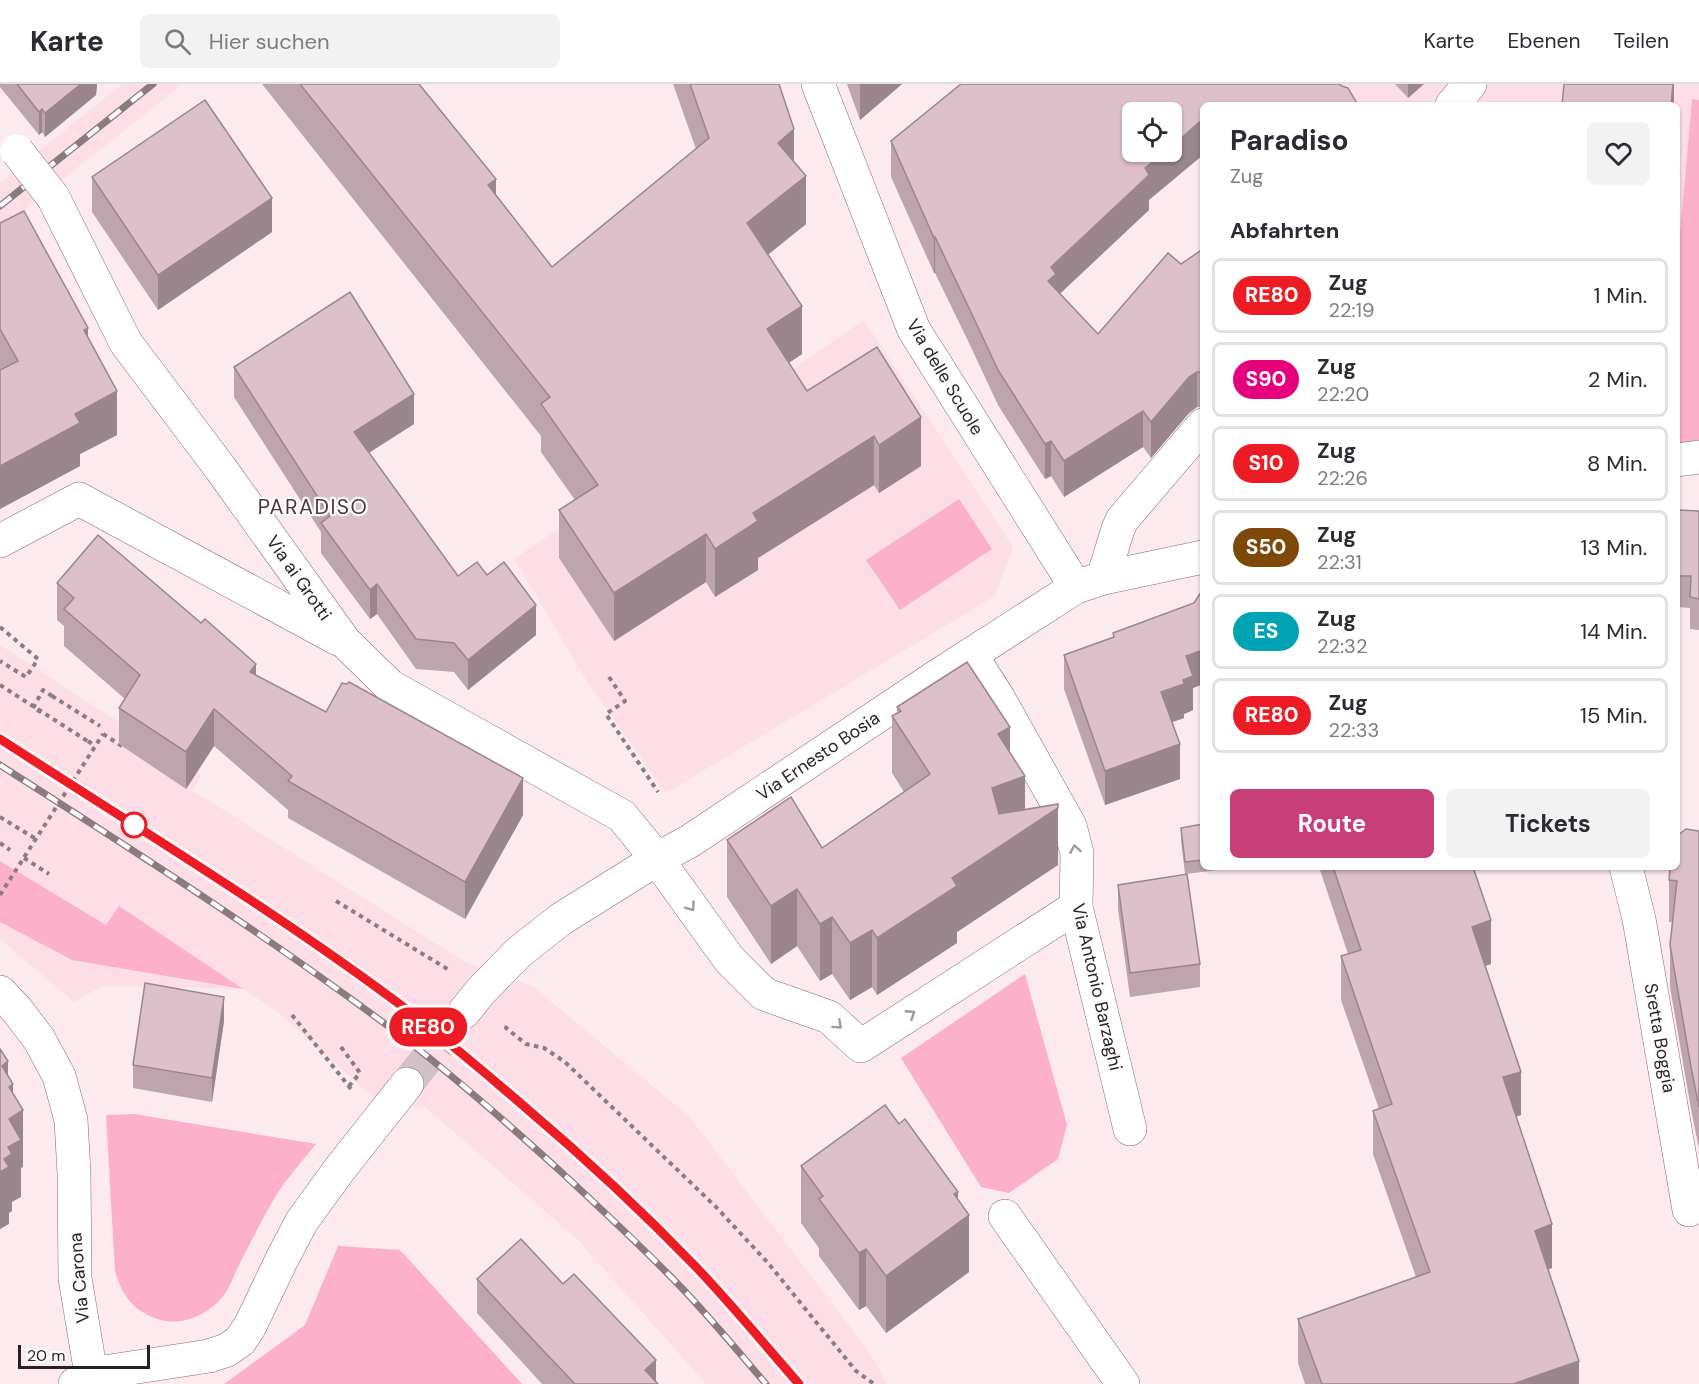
<!DOCTYPE html>
<html lang="de">
<head>
<meta charset="utf-8">
<style>
	:root { --surface:#fff; --page:#f2f2f3; --text:#2b2b33; --muted:#7c7c81; --line:#e1e1e2; --accent:#c73e79 }
	body { margin:0; font-family:"DM Sans",sans-serif; background:var(--page); color:var(--text); height:100vh; display:flex; flex-direction:column; font-size:22px; white-space:nowrap }
	* { box-sizing:border-box; margin:0 }
	p { font-size:20px; color:var(--muted) }
	.icon { flex:none; width:33px; height:33px; fill:none; stroke:currentColor; stroke-width:2; stroke-linecap:round; stroke-linejoin:round }
	.map { position:relative; flex:1; overflow:hidden }
	.details { position:absolute; left:1200px; top:18px; width:480px; height:768px; display:flex; flex-direction:column; background:var(--surface); border-radius:9px; box-shadow:0 2px 4px #0004 }
	.details>* { flex:none }
	.badge { padding:0 12px; border-radius:20px; font-size:21px; line-height:39px }
	.fabs { position:absolute; left:1122px; top:18px; display:grid; gap:12px }
	.fabs a { display:grid; place-items:center; width:60px; height:60px; border-radius:9px; background:var(--surface); box-shadow:0 2px 4px #0004; font-size:30px }
	.scale { position:absolute; left:18px; bottom:15px; width:132px; box-sizing:border-box; padding-left:6px; border:3px solid #2a1f22; border-top:0; font-size:16px; line-height:21px; white-space:nowrap; color:#2a1f22; -webkit-text-stroke:4px #fcfcfc; paint-order:stroke }
	.map>.badge { position:absolute; translate:-50% -50%; box-shadow:0 0 0 3px #fff }
	h2 { padding:0 30px; font-size:22px; line-height:54px }
	.round { display:grid; place-items:center; flex:none; width:63px; height:63px; border-radius:9px; background:var(--page) }
	.summary { display:flex; align-items:center; justify-content:space-between; height:102px; padding:0 30px }
	h1 { font-size:28px; font-weight:700; line-height:45px }
	.action { display:flex; gap:12px; margin-top:auto; padding:12px 30px }
	.action a { flex:1; height:69px; border-radius:9px; background:var(--accent); color:#fff; font-size:24px; font-weight:700; line-height:69px; text-align:center }
	.action a+a { background:var(--page); color:var(--text) }
	ul { padding:0; list-style:none }
	li { display:flex; align-items:center; gap:18px; height:75px; margin:0 12px 9px; padding:0 18px; border:3px solid var(--line); border-radius:9px }
	li div { flex:1 }
	li b { display:block; font-size:22px }
	li em { font-style:normal }
	li .badge { min-width:66px; font-weight:700; text-align:center }
	header { display:flex; align-items:center; gap:36px; box-sizing:border-box; height:84px; padding:0 30px; background:var(--surface); border-bottom:2px solid var(--line) }
	header strong { font-size:28px }
	nav { display:flex; gap:33px; margin-inline-start:auto; font-size:21px }
	.search { width:420px; height:54px; background:var(--page); display:flex; align-items:center; gap:15px; box-sizing:border-box; padding:0 21px; border-radius:9px; color:var(--muted); font-size:22px }
	.map>svg:first-child { display:block }
</style>
</head>
<body>
<header>
<strong>Karte</strong>
<div class="search"><svg class="icon" aria-label="search" viewBox="0 0 24 24"><circle cx="10" cy="10" r="6"/><path d="M15 15l6 6"/></svg>Hier suchen</div>
<nav><a>Karte</a><a>Ebenen</a><a>Teilen</a></nav>
</header>
<div class="map">
<svg width="1699" height="1300" viewBox="0 0 1699 1300">
	<rect width="100%" height="100%" fill="#fceaef"/>
	<!-- built -->
	<g fill="#fddee7">
		<path d="M122 0H183L0 145V99Z"/>
		<path d="M1335 0H1699V16H1692L1677 183V21H1350Z"/>
		<path d="M864 236 1013 463 995 512 666 709 587 597 514 475Z"/>
		<path d="M0 561 202 692 192 706 465 878 532 902 689 1032 870 1269 887 1300H706L577 1155 424 1022 386 1025 278 928 243 905 102 902 74 918 0 855Z"/>
	</g>
	<!-- green -->
	<g fill="#fdb0c9">
		<path d="M1692 15 1699 16V362L1677 371V183Z"/>
		<path d="M959 415 992 465 900 526 866 476Z"/>
		<path d="M0 777 106 841 119 822 243 905 72 876 0 838Z"/>
		<path d="M1025 890 1067 1041 1058 1075 1009 1109 981 1103 901 974Z"/>
		<path d="M134 1030 316 1060C303 1076 288 1093 277 1110 264 1131 253 1154 242 1175 236 1186 232 1198 226 1208 210 1232 177 1246 150 1232 130 1223 121 1208 115 1187L106 1031Z"/>
		<path d="M338 1162 400 1166 522 1300H224L305 1241Z"/>
	</g>
	<g fill="none" stroke-linecap="round" stroke-linejoin="round">
		<!-- minor-tunnel -->
		<path stroke="#d2c1c6" stroke-width="33" stroke-dasharray="33 16" stroke-linecap="butt" d="M407 1000 464 928"/>
		<defs>
			<g id="minor">
				<path d="M818 0 914 246 1076 503"/>
				<path d="M1452 21 1470 0"/>
				<path d="M53 113 126 259 221 385 345 558 390 602 622 732 657 775 729 875 764 910 829 933 861 962 1076 823"/>
				<path d="M1677 376 1699 373"/>
				<path d="M0 457 79 415 338 555"/>
				<path d="M1103 494 1118 445 1122 436 1203 341"/>
				<path d="M971 571 999 615 1070 742 1077 769 1076 823 1130 1045"/>
				<path d="M1626 783 1639 835 1689 1126"/>
				<path d="M0 908 17 926 39 955 59 992 71 1036 74 1089 75 1194 91 1290"/>
				<path d="M464 928 480 908 518 869 561 835 657 775 690 757 942 589 1076 503 1103 494 1203 473"/>
				<path d="M1005 1132 1123 1300"/>
				<path d="M75 1300 91 1290 209 1272 227 1266 240 1257 250 1242 282 1175 302 1137 339 1086 407 1000"/>
			</g>
		</defs>
		<!-- minor casing -->
		<use href="#minor" stroke="#846a72" stroke-width="34"/>
		<!-- path -->
		<g stroke="#8b7d81" stroke-width="4" stroke-dasharray="4.5 4.5" stroke-linecap="butt">
			<path d="M0 543 38 575 26 593 0 577"/>
			<path d="M609 593 625 617 606 630 658 708"/>
			<path d="M0 601 89 658"/>
			<path d="M52 612 100 642"/>
			<path d="M103 650 122 662"/>
			<path d="M88 657 95 662"/>
			<path d="M0 733 36 755"/>
			<path d="M0 759 10 766"/>
			<path d="M24 774 49 790"/>
			<path d="M336 817 449 886"/>
			<path d="M292 931 351 1005"/>
			<path d="M507 942 506 944 526 960 544 964 565 978 716 1123 768 1179 856 1287 874 1300"/>
			<path d="M341 963 360 989 349 1002"/>
		</g>
		<!-- minor -->
		<use href="#minor" stroke="#fff" stroke-width="33"/>
		<defs>
			<g id="rail">
				<path d="M0 122 153 0"/>
				<path d="M0 655C139 745 281 832 414 931 450 959 484 988 518 1017 580 1069 640 1124 696 1183 732 1221 765 1261 799 1300"/>
				<path d="M0 681C134 767 268 852 396 948 453 991 506 1038 559 1086 599 1123 639 1160 677 1199 708 1231 737 1266 766 1300"/>
			</g>
		</defs>
		<!-- rail casing -->
		<use href="#rail" stroke="#897b7e" stroke-width="7"/>
		<!-- rail -->
		<use href="#rail" stroke="#fcfcfc" stroke-width="4.5" stroke-dasharray="14" stroke-linecap="butt"/>
		<defs>
			<path id="minor-bridge" d="M17 67 53 113"/>
		</defs>
		<!-- minor-bridge casing -->
		<use href="#minor-bridge" stroke="#846a72" stroke-width="34" stroke-linecap="butt"/>
		<!-- path-bridge -->
		<g stroke="#8b7d81" stroke-width="4" stroke-dasharray="4.5 4.5" stroke-linecap="butt">
			<path d="M41 628 33 624 43 606 52 612"/>
			<path d="M0 811 103 650"/>
		</g>
		<!-- minor-bridge -->
		<use href="#minor-bridge" stroke="#fff" stroke-width="33"/>
	</g>
	<!-- wall -->
	<g fill="#bea5ad">
		<path d="M0 0H97L96 11 45 53 42 48 39 51 0 3Z"/>
		<path d="M262 0H419L496 111 552 183 696 65 673 0H779L806 140 768 171 802 270 789 279 807 307 921 382 879 409 874 401 758 474V486L715 513 706 498 614 557 559 474V426L575 416 541 368V352Z"/>
		<path d="M847 0H902L860 36Z"/>
		<path d="M961 0 1358 21H1203L1149 116V126L1060 210 1098 250 1181 180 1203 165V323H1197L1189 329 1151 374 1143 363 1064 413 1051 392 1045 395 998 321 969 259 935 189H934L891 93V57Z"/>
		<path d="M1395 0H1424L1408 14Z"/>
		<path d="M92 93 272 148 158 226 92 128Z"/>
		<path d="M0 139 88 254 117 351 80 370V382L0 425Z"/>
		<path d="M234 283 414 340 369 369 458 492 487 491 536 551 468 606 454 588 416 585 377 530 370 535 321 469V448L234 313Z"/>
		<path d="M1677 426 1699 427V546L1690 545V524L1677 523Z"/>
		<path d="M57 499 256 592 523 731 465 835 288 734V726L214 662 186 705 119 660V624L125 615 64 562V542L57 536Z"/>
		<path d="M1203 505V600L1193 604V626L1184 630V634L1172 638 1180 695 1105 721 1064 605V571L1113 554V549L1194 519Z"/>
		<path d="M897 623 1010 669 1025 726 1058 781 957 848V859L877 911 872 903 850 916 832 890 820 897 797 862 771 880 727 813V756L822 764 904 708 892 689V632L897 629Z"/>
		<path d="M1203 740V783L1234 784 1185 790 1181 756V744Z"/>
		<path d="M1699 747V1065L1691 1025 1670 903V861L1672 838H1669V796Z"/>
		<path d="M1319 783H1473L1491 880 1485 882 1521 1031 1516 1033 1552 1184 1548 1185 1579 1300H1305L1298 1279V1235L1416 1193 1373 1070V1027L1379 1025 1341 916V872L1348 870Z"/>
		<path d="M1118 801 1200 880V903L1130 913 1118 825Z"/>
		<path d="M224 937 212 1018 133 1004V981Z"/>
		<path d="M899 1040 958 1115 969 1188 886 1249 866 1222 859 1226 819 1172V1164L801 1139V1082Z"/>
		<path d="M477 1195 656 1297 658 1300H542L477 1229Z"/>
	</g>
	<!-- shaded-wall -->
	<g fill="#9b868d">
		<path d="M81 0H97L96 11 45 53V29Z"/>
		<path d="M860 0H902L860 36Z"/>
		<path d="M1408 0H1424L1408 14Z"/>
		<path d="M1673 0H1674V21H1671Z"/>
		<path d="M42 25V48L39 51V28Z"/>
		<path d="M1203 35V71L1149 116V126L1056 213 1048 197 1051 183 1145 84 1165 68H1172V62Z"/>
		<path d="M794 45V93L778 59Z"/>
		<path d="M806 92V140L747 187V139Z"/>
		<path d="M496 95V143L488 101Z"/>
		<path d="M272 114V148L158 226V191Z"/>
		<path d="M935 153V189H934V154Z"/>
		<path d="M802 222V270L767 293V245Z"/>
		<path d="M88 244V288L84 246Z"/>
		<path d="M1197 288V323L1189 329 1151 374V338L1189 293Z"/>
		<path d="M117 307V351L80 370V382L0 425V382L75 330Z"/>
		<path d="M414 310V340L354 378V348Z"/>
		<path d="M1143 327V363L1064 413V377Z"/>
		<path d="M921 333V382L879 409V361Z"/>
		<path d="M874 352V401L758 474V486L715 513V465L753 429Z"/>
		<path d="M1051 357V392L1045 395V360Z"/>
		<path d="M706 450V498L614 557V509Z"/>
		<path d="M377 500V530L370 535V506Z"/>
		<path d="M536 521V551L468 606V576Z"/>
		<path d="M1203 566V600L1193 604V626L1184 630V634L1161 642V608L1186 572Z"/>
		<path d="M256 580V617L250 588Z"/>
		<path d="M214 625V662L186 705V668Z"/>
		<path d="M1010 643V698L1025 692V746L1058 720V781L957 848V859L877 911V854L992 761V704L998 650Z"/>
		<path d="M1180 660V695L1105 721V687Z"/>
		<path d="M523 694V731L465 835V798Z"/>
		<path d="M797 805V862L771 880V822Z"/>
		<path d="M832 833V890L820 897V840Z"/>
		<path d="M1491 836V880L1472 886V843Z"/>
		<path d="M872 846V903L850 916V859Z"/>
		<path d="M224 913V937L212 1018V994Z"/>
		<path d="M8 977V1035L2 982Z"/>
		<path d="M1521 988V1031L1503 1036V993Z"/>
		<path d="M13 1000V1033L23 1026V1083L21 1084V1113L12 1118V1127L9 1129V1140L0 1145V1088L9 1003Z"/>
		<path d="M958 1108V1139L969 1131V1188L886 1249V1192L954 1110Z"/>
		<path d="M1552 1140V1184L1535 1191V1147Z"/>
		<path d="M866 1165V1222L859 1226V1169Z"/>
		<path d="M656 1276V1300L645 1286Z"/>
		<path d="M1579 1277V1300H1513Z"/>
	</g>
	<!-- building -->
	<g fill="#ddc0c9" stroke="#9b868d" stroke-width="1.5">
		<path d="M17 0H81L45 29 42 25 39 28Z"/>
		<path d="M300 0H419L496 95 488 101 552 183 709 54 690 0H779L794 45 778 59 806 92 747 139 802 222 767 245 807 307 877 263 921 333 879 361 874 352 753 429 758 437 715 465 706 450 614 509 559 426 598 401 541 320 550 313Z"/>
		<path d="M961 0H1339L1342 2 1348 4 1358 21H1221L1220 20 1203 21V35L1172 62V28H1132V68H1165L1145 84 1149 91 1051 183 1056 190 1048 197 1098 250 1168 169 1181 180 1203 165V288H1197L1189 293 1151 338 1143 327 1064 377 1051 357 1045 360 998 286 969 224 935 153 934 154 891 57Z"/>
		<path d="M1564 0H1673L1671 21H1562Z"/>
		<path d="M205 16 272 114 158 191 92 93Z"/>
		<path d="M24 127 88 244 84 246 117 307 75 330 80 339 0 382V286L18 277 0 245V139Z"/>
		<path d="M350 208 414 310 354 348 458 492 477 478 487 491 504 478 536 521 468 576 454 559 416 555 377 500 370 506 321 439 330 432 234 283Z"/>
		<path d="M1677 426 1699 427V515L1690 513 1691 492H1677Z"/>
		<path d="M98 451 201 539 205 535 256 580 250 588 326 628 342 599 347 600 349 598 523 694 465 798 288 697 292 692 214 625 186 668 119 624 140 591 64 525 74 514 57 499Z"/>
		<path d="M1203 505V566L1186 572 1193 592 1183 596 1184 600 1161 608 1180 660 1105 687 1064 571 1114 553 1113 549 1194 519Z"/>
		<path d="M967 578 1010 643 998 650 1025 692 992 704 999 730 1058 720V724L952 794 957 802 877 854 872 846 850 859 832 833 820 840 797 805 771 822 727 756 791 713 822 764 930 690 892 632 901 627 897 623Z"/>
		<path d="M1203 740V776L1185 778 1181 744Z"/>
		<path d="M1686 745 1699 747V1023L1691 983 1670 861 1677 797 1669 796 1670 783H1677V752Z"/>
		<path d="M1333 783H1473L1491 836 1472 843 1521 988 1503 993 1552 1140 1535 1147 1579 1277 1513 1300H1322L1298 1235 1430 1188 1373 1027 1392 1020 1341 872 1361 866Z"/>
		<path d="M1187 790 1200 880 1130 889 1118 801Z"/>
		<path d="M145 899 224 913 212 994 133 981Z"/>
		<path d="M0 965 8 977 2 982 13 1000 9 1003 23 1026 9 1035 21 1056 8 1063 12 1070 4 1075 9 1083 0 1088Z"/>
		<path d="M885 1021 899 1040 905 1035 958 1108 954 1110 969 1131 886 1192 866 1165 859 1169 819 1115 823 1112 801 1082Z"/>
		<path d="M521 1155 563 1200 574 1190 656 1276 645 1286 658 1300H575L537 1260 477 1195Z"/>
	</g>
	<!-- one-way arrows -->
	<defs><path id="oneway-chevron" d="M-2-3.5L2.5 0L-2 3.5" fill="none" stroke-width="1.6" stroke-linecap="round" stroke-linejoin="round" transform="scale(1.5)"/></defs>
	<g stroke="#9f9a9c">
		<use href="#oneway-chevron" transform="translate(1075 765) rotate(-100)"/>
		<use href="#oneway-chevron" transform="translate(691 823) rotate(54)"/>
		<use href="#oneway-chevron" transform="translate(911 930) rotate(-33)"/>
		<use href="#oneway-chevron" transform="translate(838 941) rotate(42)"/>
	</g>
	<g fill="none" stroke-linecap="round" stroke-linejoin="round">
		<defs>
			<path id="line" d="M0 655C139 745 282 831 414 931 452 961 489 992 526 1024 585 1074 642 1127 696 1183 732 1221 765 1261 799 1300"/>
		</defs>
		<!-- line casing -->
		<use href="#line" stroke="#fff" stroke-width="14"/>
		<!-- line -->
		<use href="#line" stroke="#ed1c24" stroke-width="9"/>
	</g>
	<!-- markers -->
	<circle fill="#fff" stroke="#ed1c24" stroke-width="3" cx="134" cy="741" r="12"/>
	<g text-anchor="middle" stroke-width="4.5" stroke-linejoin="round" paint-order="stroke">
		<!-- street labels -->
		<g font-size="18" fill="#2a1f22" stroke="#fcfcfc">
			<text transform="translate(945 293) rotate(59)" y="6">Via delle Scuole</text>
			<text transform="translate(299 494) rotate(55)" y="6">Via ai Grotti</text>
			<text transform="translate(818 672) rotate(-34)" y="6">Via Ernesto Bosia</text>
			<text transform="translate(1097 903) rotate(77)" y="6">Via Antonio Barzaghi</text>
			<text transform="translate(1660 954) rotate(80)" y="6">Sretta Boggia</text>
			<text transform="translate(79 1194) rotate(-95)" y="6">Via Carona</text>
		</g>
		<!-- quarter labels -->
		<g font-size="21" letter-spacing="1.5" fill="#4b343b" stroke="#fcfcfc">
			<text x="313" y="430">PARADISO</text>
		</g>
	</g>
</svg>
<div class="fabs">
<a><svg class="icon" aria-label="locate" viewBox="0 0 24 24"><circle cx="12" cy="12" r="6"/><path d="M12 2v4M12 18v4M2 12h4M18 12h4"/></svg></a>
</div>
<div class="scale">20 m</div>
<b class="badge" style="left:428px;top:943px;background:#ed1c24;color:#fff">RE80</b>
<section class="details">
<div class="summary"><div><h1>Paradiso</h1><p>Zug</p></div><a class="round"><svg class="icon" aria-label="heart" viewBox="0 0 24 24"><path d="M12 20l-8-8c-3-5 5-10 8-4 3-6 11-1 8 4z"/></svg></a></div>
<h2>Abfahrten</h2>
<ul>
<li><span class="badge" style="background:#ed1c24;color:#fff">RE80</span><div><b>Zug</b><p>22:19</p></div><em>1 Min.</em></li>
<li><span class="badge" style="background:#e6007e;color:#fff">S90</span><div><b>Zug</b><p>22:20</p></div><em>2 Min.</em></li>
<li><span class="badge" style="background:#ed1c24;color:#fff">S10</span><div><b>Zug</b><p>22:26</p></div><em>8 Min.</em></li>
<li><span class="badge" style="background:#7d4808;color:#fff">S50</span><div><b>Zug</b><p>22:31</p></div><em>13 Min.</em></li>
<li><span class="badge" style="background:#00a3b4;color:#fff">ES</span><div><b>Zug</b><p>22:32</p></div><em>14 Min.</em></li>
<li><span class="badge" style="background:#ed1c24;color:#fff">RE80</span><div><b>Zug</b><p>22:33</p></div><em>15 Min.</em></li>
</ul>
<div class="action"><a>Route</a><a>Tickets</a></div>
</section>
</div>
</body>
</html>
